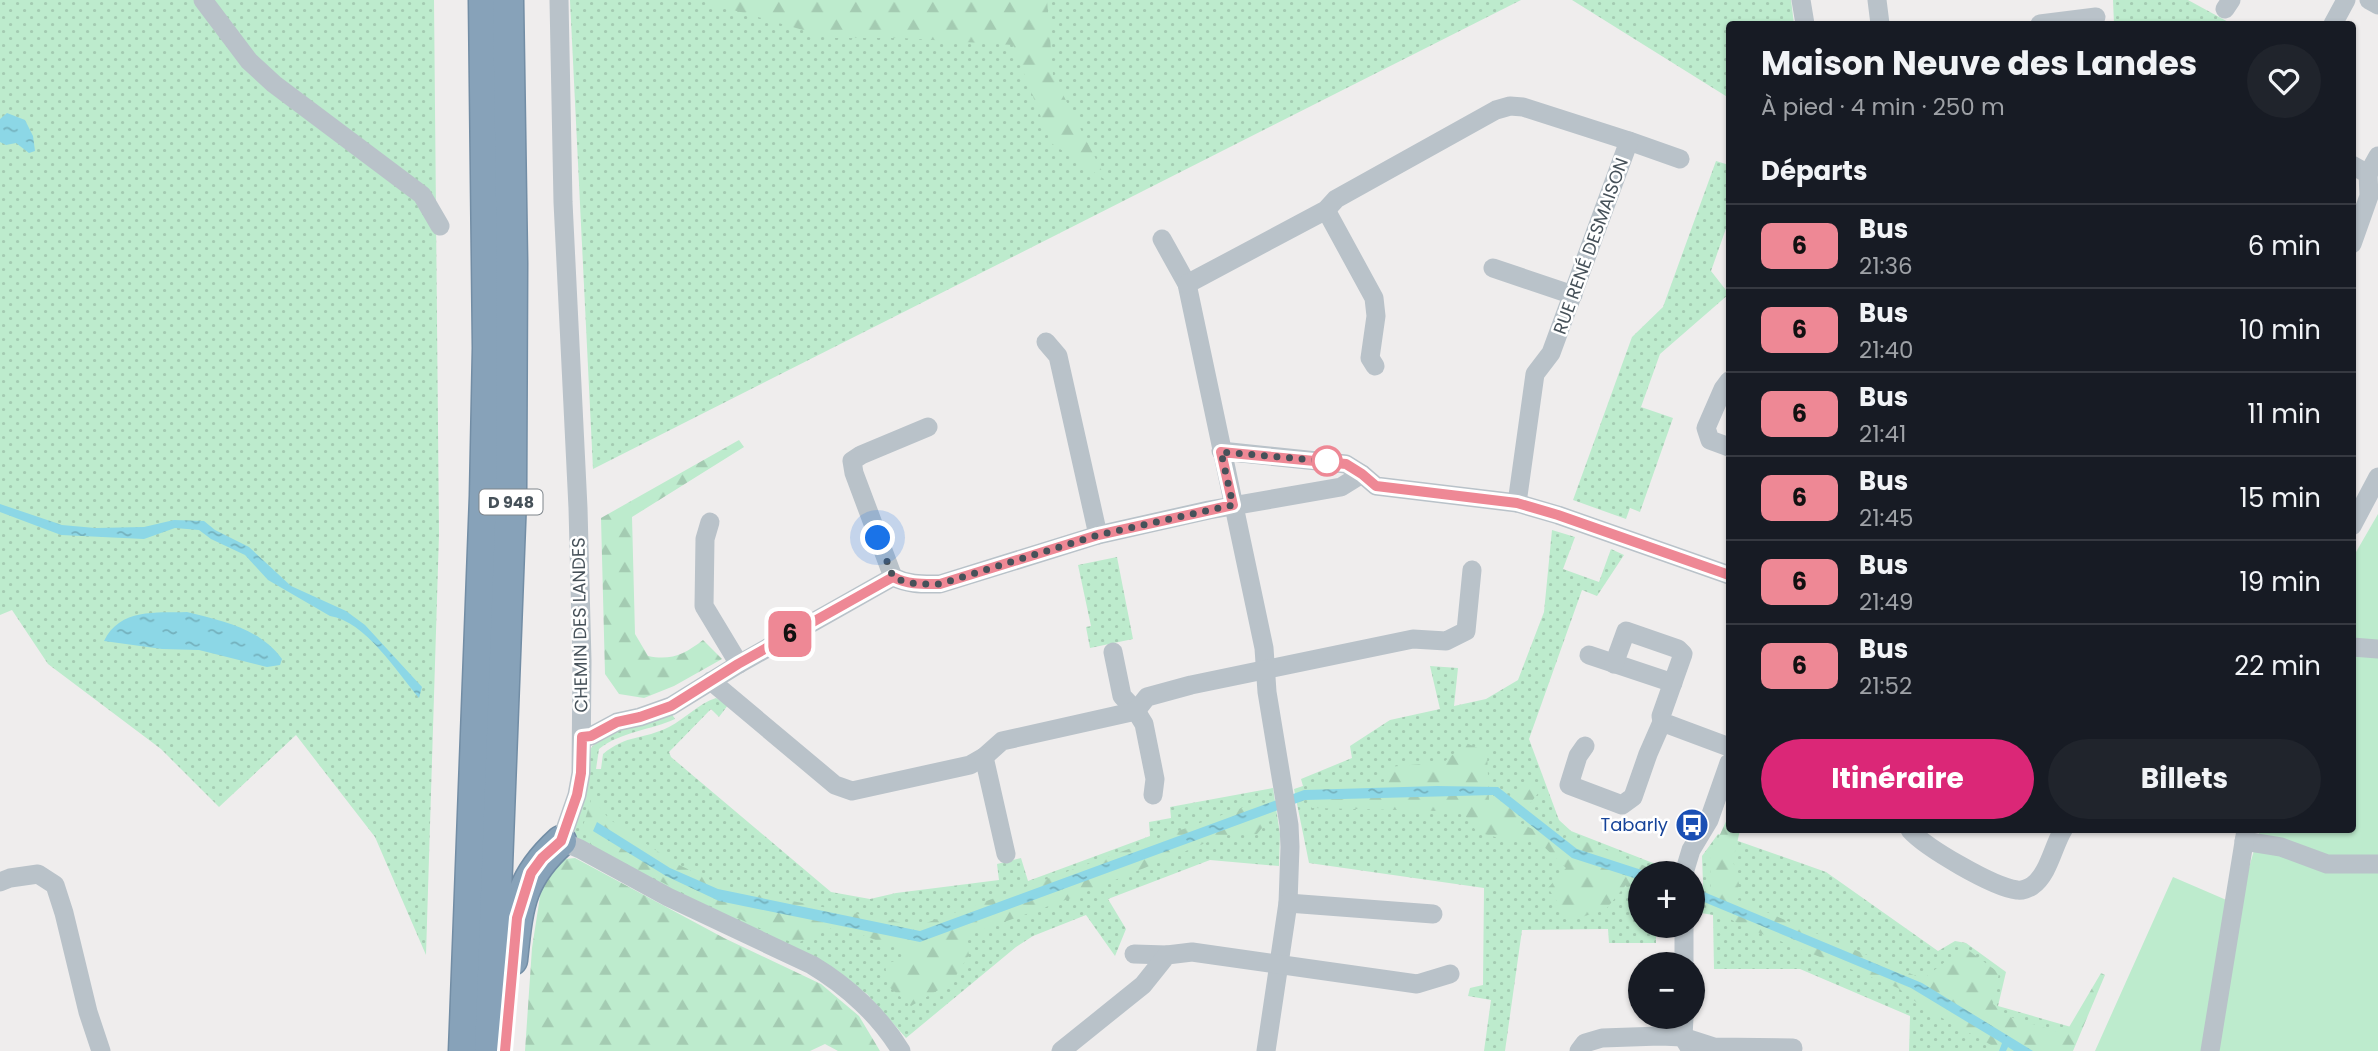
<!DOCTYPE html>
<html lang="fr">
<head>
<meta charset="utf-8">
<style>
	:root { --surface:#171b24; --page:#20242c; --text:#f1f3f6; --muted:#9ea1a6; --line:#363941; --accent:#db2777 }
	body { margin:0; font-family:Poppins,sans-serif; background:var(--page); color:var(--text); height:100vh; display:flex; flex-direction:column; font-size:26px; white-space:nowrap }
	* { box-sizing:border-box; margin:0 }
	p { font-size:23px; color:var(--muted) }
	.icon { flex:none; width:38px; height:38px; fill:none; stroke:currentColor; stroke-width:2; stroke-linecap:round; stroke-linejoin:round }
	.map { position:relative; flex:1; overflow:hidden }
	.side { position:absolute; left:1726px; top:21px; width:630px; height:812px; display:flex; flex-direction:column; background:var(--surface); border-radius:7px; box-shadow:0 2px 5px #0004 }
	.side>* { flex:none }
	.badge { padding:0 14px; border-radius:10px; font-size:24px; line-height:46px }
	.fabs { position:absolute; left:1628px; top:861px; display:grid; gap:14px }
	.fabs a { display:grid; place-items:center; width:77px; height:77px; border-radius:50%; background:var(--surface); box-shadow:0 2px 5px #0004; font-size:35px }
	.you { position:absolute; width:35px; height:35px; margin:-18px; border:5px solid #fff; border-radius:50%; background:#1a73e8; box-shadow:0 0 0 10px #1a73e833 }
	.map>.badge { position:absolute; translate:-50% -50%; box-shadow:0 0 0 4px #fff }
	h2 { padding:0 35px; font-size:26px; line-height:63px }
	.round { display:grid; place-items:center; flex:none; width:74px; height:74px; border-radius:37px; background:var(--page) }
	.overview { display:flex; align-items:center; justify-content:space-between; height:119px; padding:0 35px }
	h1 { font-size:33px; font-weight:700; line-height:52px }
	.action { display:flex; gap:14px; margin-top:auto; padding:14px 35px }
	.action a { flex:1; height:80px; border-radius:42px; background:var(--accent); color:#fff; font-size:28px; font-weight:700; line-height:80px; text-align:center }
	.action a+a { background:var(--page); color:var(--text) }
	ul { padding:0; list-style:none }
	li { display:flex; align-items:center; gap:21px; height:84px; padding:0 35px; border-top:2px solid var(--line) }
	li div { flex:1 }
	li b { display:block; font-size:26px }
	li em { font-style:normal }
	li .badge { min-width:77px; font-weight:700; text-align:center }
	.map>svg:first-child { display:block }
</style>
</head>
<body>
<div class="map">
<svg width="2378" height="1051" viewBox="0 0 2378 1051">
	<defs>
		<pattern id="grass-dots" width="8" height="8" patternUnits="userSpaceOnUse" patternTransform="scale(1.75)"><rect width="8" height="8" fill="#bdebcd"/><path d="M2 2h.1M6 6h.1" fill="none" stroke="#a4cbb2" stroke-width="1.8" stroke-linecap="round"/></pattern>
		<pattern id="forest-firs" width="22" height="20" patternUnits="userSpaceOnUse" patternTransform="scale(1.75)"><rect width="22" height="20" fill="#bdebcd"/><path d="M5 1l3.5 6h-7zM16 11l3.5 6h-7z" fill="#a4cbb2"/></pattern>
		<pattern id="water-ripples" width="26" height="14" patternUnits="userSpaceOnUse" patternTransform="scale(1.75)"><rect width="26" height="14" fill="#8cd7e6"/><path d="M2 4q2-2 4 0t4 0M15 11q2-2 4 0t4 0" fill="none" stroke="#74b1bd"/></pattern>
	</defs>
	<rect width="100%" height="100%" fill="#efeded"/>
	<!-- grass -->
	<g fill="url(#grass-dots)">
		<path d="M0 0H434L439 534 426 955 375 837 296 735 219 807 161 749 48 664 12 610 0 615Z"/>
		<path d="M570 0H1521L593 469Z"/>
		<path d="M1572 0H1791L1794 24H1729V98Z"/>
		<path d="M2113 0H2188L2232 24H2114Z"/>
		<path d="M1716 161 1729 165V220L1711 271 1729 294 1660 354 1641 407 1673 418 1640 512 1630 508 1626 519 1573 500 1632 337 1663 307Z"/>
		<path d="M1552 530 1575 537 1563 569 1599 582 1611 549 1624 555 1597 596 1582 590 1529 739 1559 820 1571 831 1653 863 1662 870 1663 873H1640V926H1656V943H1609L1608 929 1522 930 1505 1051H1484L1491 1000 1468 996 1470 988 1483 985 1484 888 1309 863 1294 789 1303 786 1301 779 1352 758 1350 746 1390 720 1440 709 1430 666 1458 668 1454 706 1486 699 1518 680 1544 612Z"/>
		<path d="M1117 557 1133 639 1090 648 1086 627 1091 626 1078 565Z"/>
		<path d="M716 698 728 705 719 717 711 709 669 752 671 757 831 892 870 899 896 893 999 880 997 864 1021 858 1028 881 1150 836 1149 822 1171 818 1170 807 1273 788 1280 834 1279 866 1210 860 1108 899 1126 929 1115 956 1086 915 1033 936 1016 947 906 1038 867 994 829 969 710 910 578 841 574 829 591 748 603 735 671 713 675 719C651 730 620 732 599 749L596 769H601L603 754C627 734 643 740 669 727 686 718 698 704 716 698Z"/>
		<path d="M1718 834 1826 872 1938 951 1955 941 1966 943 2006 972 1998 1006 2071 1027V1051H1909L1910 1016 1800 969H1714L1713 915 1701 913 1698 904 1703 884 1702 856Z"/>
	</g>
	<!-- forest -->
	<g fill="url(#forest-firs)">
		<path d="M698 0H1047L1053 75 1107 181 1051 143 1013 45 901 38H831Z"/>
		<path d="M739 440 744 447 632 517 635 634 648 656C671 661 685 654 703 640L722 659 674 686 644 698 619 694 605 674 601 518Z"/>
		<path d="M1466 743 1487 752 1489 800 1510 802 1522 783 1534 781 1540 791 1516 821 1555 840 1573 836 1657 871V873H1640V890L1626 885 1606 909 1570 921 1548 888 1566 868 1537 840H1506L1477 832 1464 814 1441 811 1312 808 1307 785 1384 782 1388 767 1444 762Z"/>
		<path d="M592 797 609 819 675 863 727 888 918 926 1260 801 1272 816 1257 834 1225 835 1071 898 965 936 969 955 952 982 911 1006 888 986 885 964 905 958 906 951 862 935 832 928 795 944 693 898 593 847 582 829Z"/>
		<path d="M1729 815V830H1740L1733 861 1739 884 1736 899 1923 979 1964 947 1999 973 1993 1004 2010 1017 2065 1034 2101 973 2105 975 2073 1051H2002L1924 1008 1898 988 1747 928 1711 909 1710 856Z"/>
		<path d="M575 858 724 938 821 984 859 1016 880 1051H838L825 1044 810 1051H525L532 948 543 877 556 860Z"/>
	</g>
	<!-- pitch -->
	<path fill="#bdebcd" d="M2378 514V1051H2095L2173 877 2238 905 2260 830H2352V559Z"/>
	<!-- water -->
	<g fill="url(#water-ripples)">
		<path d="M7 113 25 120 33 136 35 151 29 153 16 143 6 145 0 142V119Z"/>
		<path d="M0 504 62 525 95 528 144 527 174 520 204 521 215 530 249 547 291 586 346 611 365 625 422 687 419 698C397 672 365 621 330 616L268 580 245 555 211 539 199 530 175 528 144 539 61 535 0 512Z"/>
		<path d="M187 612C223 621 259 628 282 659L280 665 267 667 199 650 162 649 104 641C120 608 156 613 187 612Z"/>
		<path d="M1437 786 1498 787 1577 849 1651 873H1640V880L1572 858 1493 795 1305 800 920 942 719 901 666 876 593 831 597 822 670 868 718 889 920 931 1304 790Z"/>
		<path d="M1692 887 1922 983 2033 1051H2014L2008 1047 2006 1051H1999L2002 1043 1911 988 1692 897Z"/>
	</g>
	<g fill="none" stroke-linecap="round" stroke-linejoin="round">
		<defs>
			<g id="highway">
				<path d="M512 960C518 906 519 879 561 841"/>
				<path d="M464 1051 485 496 488 348 484 0"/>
				<path d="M490 1051 511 498 512 263 508 0"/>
			</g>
		</defs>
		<!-- highway casing -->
		<use href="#highway" stroke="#728da5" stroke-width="33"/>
		<!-- minor -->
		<g stroke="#b9c2c9" stroke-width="19">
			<path d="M203 0 249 61 274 84 422 195 440 226"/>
			<path d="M559 0 563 202 578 508 582 661 581 773 577 795 561 841 580 849 668 897 812 965C847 986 880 1016 901 1051"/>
			<path d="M1801 0 1805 24"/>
			<path d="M1877 0 1880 24"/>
			<path d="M2369 0 2378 5"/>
			<path d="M2225 9 2231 0"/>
			<path d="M2040 24 2096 17"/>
			<path d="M2333 24 2346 0"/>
			<path d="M1629 141 1680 159"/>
			<path d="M2352 165 2368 174 2369 196 2352 244"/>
			<path d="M2368 174 2378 156"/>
			<path d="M1326 210 1374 298 1376 316 1370 358 1375 366"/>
			<path d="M1162 239 1187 284 1264 648 1267 692 1289 825 1290 847 1288 903 1266 1051"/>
			<path d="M1493 268 1573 295"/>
			<path d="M1187 284 1326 210 1336 199 1496 110 1510 106 1523 107 1629 141 1551 353 1535 374 1517 503"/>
			<path d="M1046 342 1058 356 1098 535"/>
			<path d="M1729 381 1723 389 1706 428 1710 440 1729 447"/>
			<path d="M1221 451 1346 464 1362 474 1376 486 1517 503 1558 515 1729 575"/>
			<path d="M710 522 705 539 704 606 739 664"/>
			<path d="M2352 526 2378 477"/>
			<path d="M893 577 854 473 852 461 861 455 928 427"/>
			<path d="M2352 647 2378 649"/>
			<path d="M1113 652 1122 696 1136 711 1144 724 1155 779 1153 795"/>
			<path d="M1589 655 1673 683"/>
			<path d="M1614 664 1626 631 1678 649 1683 654 1661 716 1662 722 1729 747"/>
			<path d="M711 681 835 785 852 791 970 765 984 757 1002 741 1136 711 1147 697 1191 685 1413 639 1446 641 1466 631 1472 570"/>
			<path d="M582 737 591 736 617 722 640 717 671 706 739 664 893 577C909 585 923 584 940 584L1098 535 1209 510 1341 487 1362 474"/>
			<path d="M1585 746 1578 756 1569 785 1622 805 1633 797 1648 754 1662 722"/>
			<path d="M984 757 1006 854"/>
			<path d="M1910 830C1926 848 1993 887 2017 890 2022 891 2029 888 2032 886 2049 874 2053 846 2063 830"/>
			<path d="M2244 841 2281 847 2327 864H2378"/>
			<path d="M1684 873 1691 850 1709 820 1729 763"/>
			<path d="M0 882 10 878 38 874 55 885 64 913 88 1012 101 1051"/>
			<path d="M1288 903 1433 914"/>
			<path d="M1684 926V964"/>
			<path d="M1134 954 1167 955"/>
			<path d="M1684 1017 1683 1037 1689 1047"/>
			<path d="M1061 1051 1143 985 1167 955 1192 952 1417 984 1450 974"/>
			<path d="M1579 1051 1585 1043 1602 1038 1660 1036 1683 1037 1714 1047 1793 1048"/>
			<path d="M2210 1051 2246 830"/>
		</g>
		<!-- highway -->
		<use href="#highway" stroke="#87a2b9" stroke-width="30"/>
	</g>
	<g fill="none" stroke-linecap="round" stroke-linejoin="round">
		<defs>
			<path id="line" d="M505 1051 517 918 531 873 542 858 561 841 577 795 581 773 582 737 591 736 617 722 640 717 671 706 738 664 893 577C909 585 923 584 940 584L1098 535 1233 505 1221 452 1346 464 1362 474 1376 486 1517 503 1558 515 1729 575"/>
		</defs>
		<!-- line casing -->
		<use href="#line" stroke="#fff" stroke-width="16"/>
		<!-- line -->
		<use href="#line" stroke="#ee8895" stroke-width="10"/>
		<!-- walk -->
		<path stroke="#465159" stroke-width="7" stroke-dasharray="0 12.6" d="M878 538 893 577C909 585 923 584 940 584L1098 535 1233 505 1221 452 1327 461"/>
	</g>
	<!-- icons -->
	<defs>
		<symbol id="bus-disc" viewBox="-11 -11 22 22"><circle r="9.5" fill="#1a4fb4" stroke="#fff"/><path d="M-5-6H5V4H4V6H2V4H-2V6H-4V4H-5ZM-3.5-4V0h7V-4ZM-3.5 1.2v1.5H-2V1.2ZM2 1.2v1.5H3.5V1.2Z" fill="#fff"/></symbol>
	</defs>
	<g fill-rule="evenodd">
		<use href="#bus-disc" x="1673" y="806" width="38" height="38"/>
	</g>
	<!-- markers -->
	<circle fill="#fff" stroke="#ee8895" stroke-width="3.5" cx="1327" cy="461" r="14"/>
	<g text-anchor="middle" stroke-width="5" stroke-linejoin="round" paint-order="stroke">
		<!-- shield labels -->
		<rect fill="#fff" stroke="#7e858b" stroke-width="2" x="479.5" y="489.5" width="63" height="25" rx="5"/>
		<g font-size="16" font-weight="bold" fill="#465159">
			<text x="511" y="508">D 948</text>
		</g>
		<!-- street labels -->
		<g font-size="18" fill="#465159" stroke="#fff">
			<text transform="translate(1591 246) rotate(-70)" y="6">RUE RENÉ DESMAISON</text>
			<text transform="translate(580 625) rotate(-91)" y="6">CHEMIN DES LANDES</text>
		</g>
		<!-- transit labels -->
		<g font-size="18" fill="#164399" stroke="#fff" text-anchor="end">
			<text x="1668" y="831">Tabarly</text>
		</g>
	</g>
</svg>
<div class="fabs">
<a>+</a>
<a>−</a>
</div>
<div class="you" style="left:878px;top:538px"></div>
<b class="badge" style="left:790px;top:634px;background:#ee8895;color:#111">6</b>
<section class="side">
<div class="overview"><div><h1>Maison Neuve des Landes</h1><p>À pied · 4 min · 250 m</p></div><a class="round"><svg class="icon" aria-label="heart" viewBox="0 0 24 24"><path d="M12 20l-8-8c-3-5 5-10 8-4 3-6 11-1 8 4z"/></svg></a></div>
<h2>Départs</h2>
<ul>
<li><span class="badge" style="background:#ee8895;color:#111">6</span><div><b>Bus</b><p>21:36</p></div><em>6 min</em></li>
<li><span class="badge" style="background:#ee8895;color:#111">6</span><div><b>Bus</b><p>21:40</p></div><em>10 min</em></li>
<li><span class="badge" style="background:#ee8895;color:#111">6</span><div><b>Bus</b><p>21:41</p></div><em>11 min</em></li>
<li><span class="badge" style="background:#ee8895;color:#111">6</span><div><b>Bus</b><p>21:45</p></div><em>15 min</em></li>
<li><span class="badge" style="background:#ee8895;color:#111">6</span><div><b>Bus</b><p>21:49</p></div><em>19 min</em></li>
<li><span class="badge" style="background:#ee8895;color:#111">6</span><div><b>Bus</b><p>21:52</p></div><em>22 min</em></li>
</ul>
<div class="action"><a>Itinéraire</a><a>Billets</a></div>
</section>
</div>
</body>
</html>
